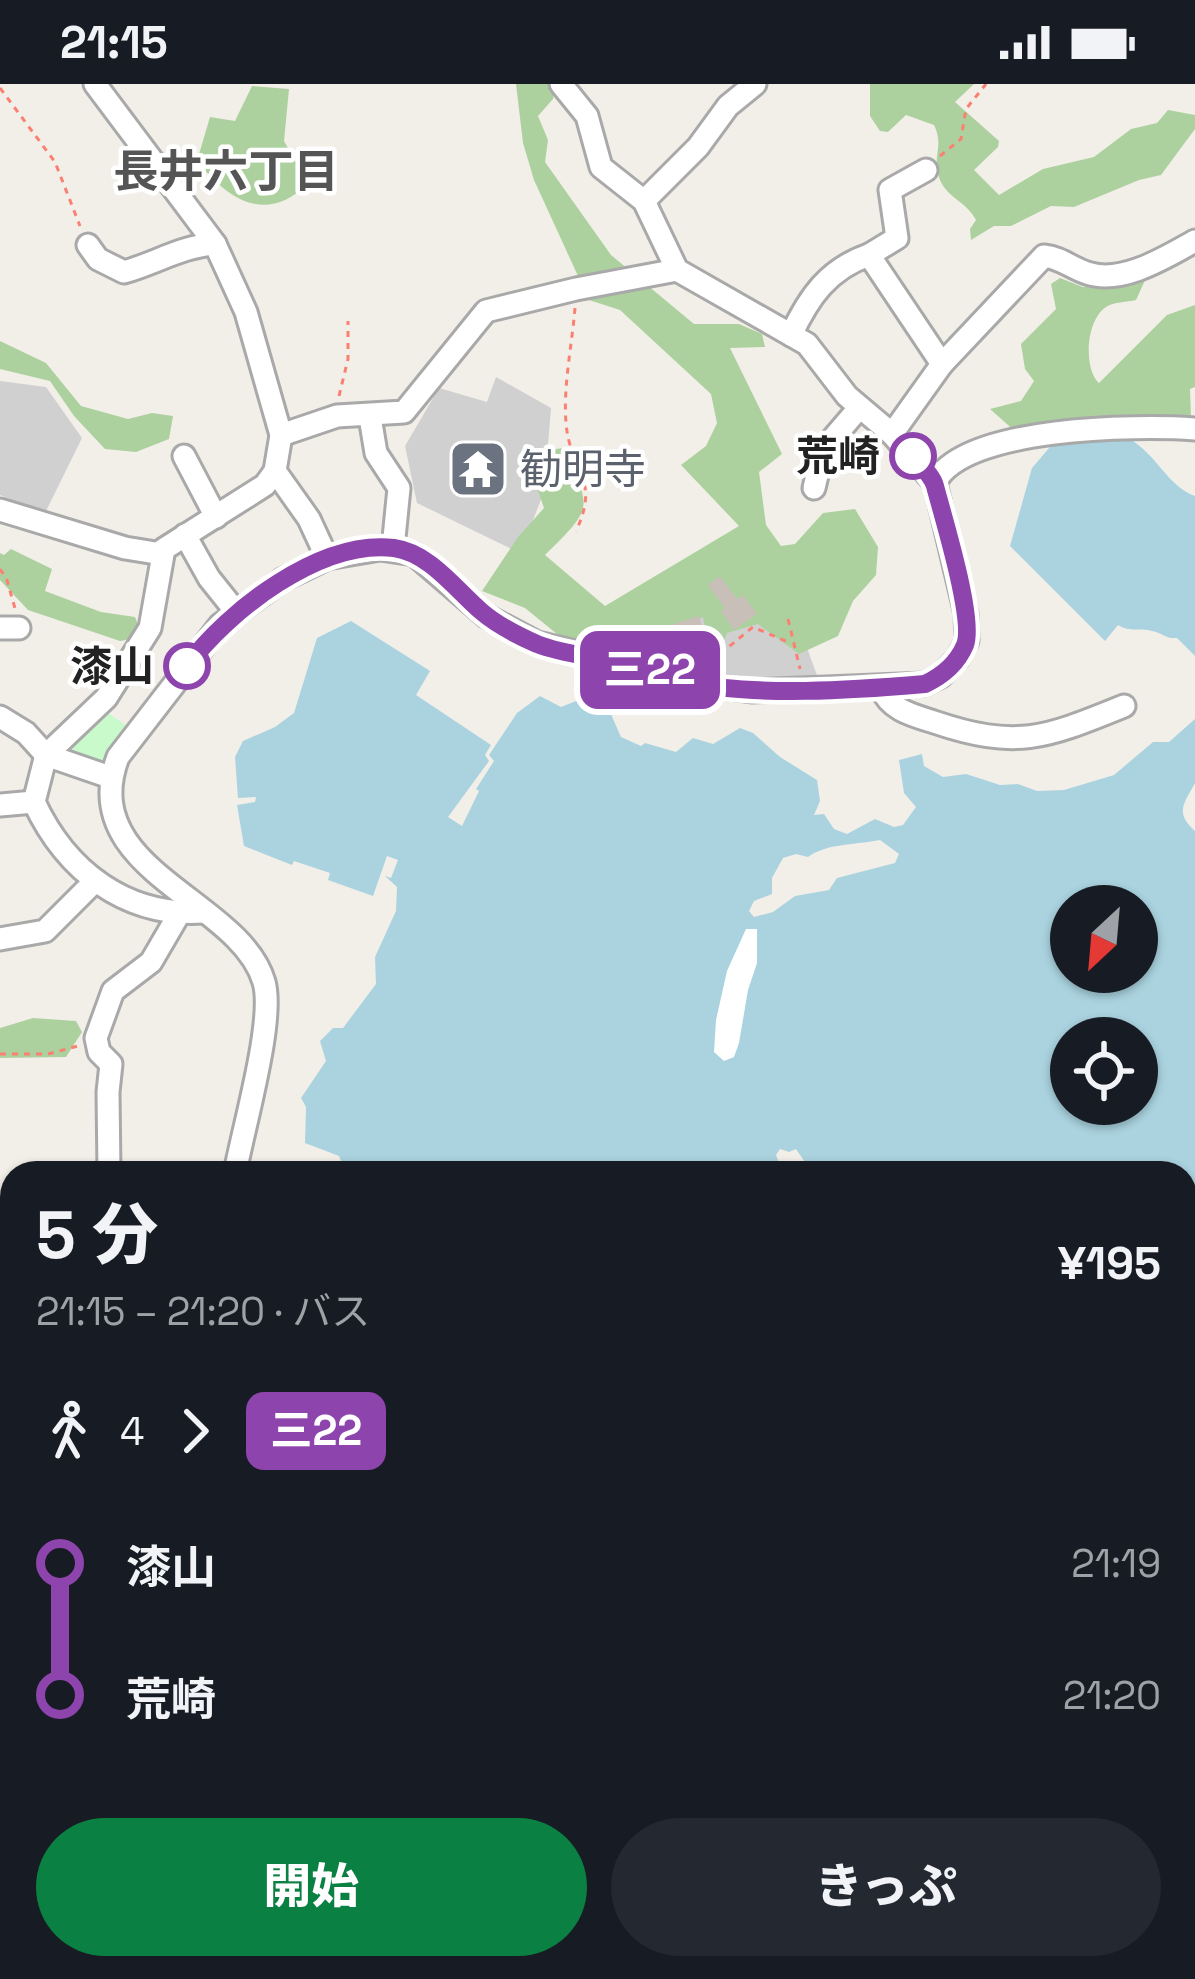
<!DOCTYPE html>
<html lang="ja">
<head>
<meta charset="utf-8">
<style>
	:root { --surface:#171b24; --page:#242831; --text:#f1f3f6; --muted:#9ea1a6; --accent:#0b8043 }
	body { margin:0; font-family:"Space Grotesk","Noto Sans JP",sans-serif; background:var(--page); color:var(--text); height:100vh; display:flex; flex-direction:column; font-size:45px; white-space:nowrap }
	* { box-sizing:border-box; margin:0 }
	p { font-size:39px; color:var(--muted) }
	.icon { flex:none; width:66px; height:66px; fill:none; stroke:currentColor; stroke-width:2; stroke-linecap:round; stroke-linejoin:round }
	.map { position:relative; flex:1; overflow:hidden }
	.details { position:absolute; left:0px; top:1077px; width:1197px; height:819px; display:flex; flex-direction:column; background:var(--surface); border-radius:36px 36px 0 0; box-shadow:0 3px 9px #0004 }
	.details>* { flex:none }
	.badge { padding:0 24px; border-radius:18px; font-size:42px; line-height:78px }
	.needle { width:78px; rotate:206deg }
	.controls { position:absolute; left:1050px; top:801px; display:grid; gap:24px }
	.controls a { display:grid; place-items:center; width:108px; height:108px; border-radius:50%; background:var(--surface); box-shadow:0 3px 9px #0004; font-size:60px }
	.map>.badge { position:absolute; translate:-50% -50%; box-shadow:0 0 0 6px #fff }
	.legs { display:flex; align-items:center; gap:18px; height:132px; padding:0 36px; font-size:39px }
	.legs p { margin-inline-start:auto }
	.summary { display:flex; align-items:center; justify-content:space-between; height:204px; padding:0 36px }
	h1 { font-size:66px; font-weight:800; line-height:90px }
	.button { display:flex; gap:24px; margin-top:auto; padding:24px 36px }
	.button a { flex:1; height:138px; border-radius:72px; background:var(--accent); color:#fff; font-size:48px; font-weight:800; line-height:138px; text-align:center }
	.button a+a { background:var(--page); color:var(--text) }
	ul { padding:0 36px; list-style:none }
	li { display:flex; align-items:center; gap:42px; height:132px; font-size:45px }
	li i { display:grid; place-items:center; width:18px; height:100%; margin:0 15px; background:currentColor }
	li i::after { content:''; width:30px; height:30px; margin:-15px; border:9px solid; border-radius:50%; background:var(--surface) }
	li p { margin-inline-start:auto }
	li:first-child i { background:linear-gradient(#0000 50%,currentColor 0) }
	li:last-child i { background:linear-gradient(currentColor 50%,#0000 0) }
	.status { display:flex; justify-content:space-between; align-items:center; height:84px; padding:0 60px; background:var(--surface); direction:ltr }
	.status svg { height:33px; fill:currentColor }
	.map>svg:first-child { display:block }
</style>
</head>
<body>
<div class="status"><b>21:15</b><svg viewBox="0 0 49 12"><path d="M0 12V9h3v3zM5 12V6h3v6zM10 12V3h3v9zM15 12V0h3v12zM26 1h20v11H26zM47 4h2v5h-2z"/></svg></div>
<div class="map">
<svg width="1195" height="1895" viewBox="0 0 1195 1895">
	<rect width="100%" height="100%" fill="#f2efe9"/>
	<!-- religious -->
	<g fill="#d0d0d0">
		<path d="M496 293 551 324 544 408 520 469 417 419 405 362 439 304 487 318Z"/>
		<path d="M0 297 46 303 82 354 45 429 0 411Z"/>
		<path d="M779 487 818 594 751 600 667 590 646 579 638 553Z"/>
	</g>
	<!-- forest -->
	<g fill="#add19e">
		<path d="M516 0H557L553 15 538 32 548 56 545 78 611 171 694 240H739L762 250 765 263 730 264 782 370 759 388 766 441 781 462 795 460 823 429 855 425 878 463 876 491 853 517 838 552 799 570 758 540 727 549 713 583 703 533 650 556 610 567 568 559 525 524 482 507 518 453 544 424 533 392C542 375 543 366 563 364 592 425 594 423 545 471L605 522 739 442 681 381 706 362 717 339 711 310 620 226 589 216 534 96 523 59Z"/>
		<path d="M870 0H974L955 18 999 57 998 63 974 86 999 111 1043 85 1094 73 1131 45 1157 39 1168 26 1195 31V45L1161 91 1139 96 1074 123 1051 122 1011 142H994L971 156 970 145 976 136C966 116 944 114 938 90 933 71 944 62 934 41L906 31 888 48 880 47 870 32Z"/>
		<path d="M252 2 289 5 284 57 308 99C267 141 228 116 197 77L210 33 235 37Z"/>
		<path d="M1152 181 1136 216C1127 218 1114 218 1106 223 1086 236 1083 284 1099 299L1167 231 1195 221V303L1190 305 1191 333 1084 335 1017 349 990 325 1021 317 1034 297 1025 285 1021 260 1056 225 1051 200 1060 194 1083 203Z"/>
		<path d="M0 257 46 279 81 322 128 335 152 329 173 332 169 355 136 368 105 365 74 332 50 297 0 285Z"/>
		<path d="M11 465 52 485 45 507 101 528 135 533 139 543 131 555 120 557 28 526 0 496V469L4 471Z"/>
		<path d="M33 934 76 937 82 948 66 973 0 974V944Z"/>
	</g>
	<!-- park -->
	<path fill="#c8facc" d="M105 627 127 642 103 683 62 668Z"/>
	<!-- water -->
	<g fill="#aad3df" fill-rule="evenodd">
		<path d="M1128 354C1156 369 1168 403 1195 412V572L1177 554C1165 555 1163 549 1152 547 1139 543 1131 549 1118 541L1105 557 1010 462 1032 384 1055 357Z"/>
		<path d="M351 537 430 587 416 611 491 661 485 671 489 677 448 733 462 742 479 707 476 705 494 677 489 671 517 629 540 612 561 623 581 615 610 628 621 653 641 662 645 659 676 668 693 654 713 660 740 644 753 649 780 673 817 696 820 717 814 731 824 730 834 745 847 750 875 735 894 743 903 741 916 723 904 709 899 676 922 670 924 682 943 693 966 690 1000 701 1018 700 1037 707 1064 706 1114 691 1153 658H1169L1195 635V699C1186 717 1173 728 1195 747V1895H0V1590L12 1588V1884H1185V1089H803L809 1084 796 1065 789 1068 780 1065 776 1071 780 1081 792 1089H346L339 1072 305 1059 306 1023 301 1014 326 977 320 957 333 944H343L376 900 375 873 396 827 397 803 385 792 391 794 398 776 387 772 373 812 328 796 330 789 294 777 292 781 244 762 237 721 255 718 256 713 238 714 235 673 243 657 275 643 294 629 317 554ZM880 756 899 770 895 779 837 794 829 806 795 812 773 828 754 833 749 827 754 817 772 810V794L783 774 796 770 808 773C827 759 856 761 880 756ZM1071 822H1137V888H1071ZM1071 954H1137V1020H1071Z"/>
	</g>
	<!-- pier -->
	<path fill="#fff" d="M746 845H757V879L748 906 739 959 734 973 724 977 714 968 716 936 727 887Z"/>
	<!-- building -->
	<g fill="#c7bfb8">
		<path d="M720 492 737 515 743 511 757 530 734 546 721 527 725 524 708 501Z"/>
		<path d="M699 532 705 552 660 566 654 546Z"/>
	</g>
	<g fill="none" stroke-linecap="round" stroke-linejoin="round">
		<defs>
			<g id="minor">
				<path d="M95 0 215 160 246 228 281 351 275 387 309 435 327 474"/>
				<path d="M561 0 587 32 601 83 644 117 677 186 807 260 847 312 892 350"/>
				<path d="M644 117 698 63 728 22 755 0"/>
				<path d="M88 161 98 175 124 188C156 179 182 162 215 160"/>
				<path d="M869 171 897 154 890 106 926 86"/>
				<path d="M791 251C809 213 828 185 869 171L942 280"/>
				<path d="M370 333 376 369 399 404 393 464"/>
				<path d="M281 351 337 332 404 328 486 227 576 205 677 186"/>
				<path d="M184 372 216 433"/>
				<path d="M935 399C962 342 1138 341 1195 345"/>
				<path d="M814 404 823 366 859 324"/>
				<path d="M0 426 125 464 162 470"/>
				<path d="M185 451 209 494 237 529"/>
				<path d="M0 544H19"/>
				<path d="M881 604C890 626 912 631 934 638 1017 666 1045 654 1124 622"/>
				<path d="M0 633 26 649 46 671 110 693"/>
				<path d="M0 721 34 718"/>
				<path d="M203 828C126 833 66 787 34 718L46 671 106 614 150 544 164 465 265 401 275 387"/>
				<path d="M0 855 45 847 95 797"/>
				<path d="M109 1088 108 1008 111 980 99 968 96 954 113 907 151 878 179 830"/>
				<path d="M235 1089C243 1045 275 936 264 898 240 815 75 787 118 673L220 541 282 496 327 474 380 465 414 470 486 532 537 559 647 585 685 598 753 607 925 600 941 592 958 574 967 557 966 530 935 399 892 350 942 280 1044 172C1062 174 1071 184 1087 189 1122 201 1166 173 1195 157"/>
				<path d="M0 1388 12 1392"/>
				<path d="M0 1498 12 1500"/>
			</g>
		</defs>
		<!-- minor casing -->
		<use href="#minor" stroke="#a9a9a9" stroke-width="27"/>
		<!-- path -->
		<g stroke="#fa8072" stroke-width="3" stroke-dasharray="6 6" stroke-linecap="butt">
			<path d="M0 4 55 78 80 142"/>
			<path d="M940 72 961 55 966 25 986 0"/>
			<path d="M575 224C572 261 563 302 566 339 570 388 601 394 576 447"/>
			<path d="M339 312 348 275V237"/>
			<path d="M0 485 7 496 16 528"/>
			<path d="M788 535 800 585"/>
			<path d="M671 572 726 565 753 543 790 559"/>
			<path d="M0 970H48L78 962"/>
			<path d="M0 1223 12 1210"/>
		</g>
		<!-- minor -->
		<use href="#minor" stroke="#fff" stroke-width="21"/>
	</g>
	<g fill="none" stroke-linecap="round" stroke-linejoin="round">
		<defs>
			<path id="line-1" d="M187 582C228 527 320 455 394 464 430 469 456 506 482 528 496 540 519 552 537 560 562 570 591 572 617 578 641 583 664 593 688 598 756 613 855 606 925 600 942 592 957 580 965 561 975 536 943 433 935 402 932 391 920 381 913 372"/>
		</defs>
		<!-- line-1 casing -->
		<use href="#line-1" stroke="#fff" stroke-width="27"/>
		<!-- line-1 -->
		<use href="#line-1" stroke="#8e44ad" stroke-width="18"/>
	</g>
	<!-- icons -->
	<defs>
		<symbol id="temple-square" viewBox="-11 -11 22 22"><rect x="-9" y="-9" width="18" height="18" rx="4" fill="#6b7280" stroke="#fff"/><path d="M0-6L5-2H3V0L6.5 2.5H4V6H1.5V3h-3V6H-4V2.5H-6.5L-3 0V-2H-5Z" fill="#fff"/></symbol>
	</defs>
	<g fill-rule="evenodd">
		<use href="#temple-square" x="445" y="352" width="66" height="66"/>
	</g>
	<!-- markers -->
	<g fill="#fff" stroke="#8e44ad" stroke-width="6">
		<circle cx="913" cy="372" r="21"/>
		<circle cx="187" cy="582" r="21"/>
	</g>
	<g text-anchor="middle" stroke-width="9" stroke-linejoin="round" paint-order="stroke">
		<!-- stop labels -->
		<g font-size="42" font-weight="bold" fill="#222" stroke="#fff" text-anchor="end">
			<text x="880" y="387">荒崎</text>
			<text x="154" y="597">漆山</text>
		</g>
		<!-- worship labels -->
		<g font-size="42" fill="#5b616d" stroke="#fff" text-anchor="start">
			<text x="520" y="400">勧明寺</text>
		</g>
		<!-- neighbourhood labels -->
		<g font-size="45" font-weight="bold" fill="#555" stroke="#fff">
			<text x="226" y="103">長井六丁目</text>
		</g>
	</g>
</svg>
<div class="controls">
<a><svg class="needle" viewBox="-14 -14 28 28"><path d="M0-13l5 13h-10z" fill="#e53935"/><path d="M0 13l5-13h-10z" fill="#9ea1a6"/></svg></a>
<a><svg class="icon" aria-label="locate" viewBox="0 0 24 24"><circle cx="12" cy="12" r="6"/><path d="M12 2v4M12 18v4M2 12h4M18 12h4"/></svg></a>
</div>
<b class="badge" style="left:650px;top:586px;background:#8e44ad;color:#fff">三22</b>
<section class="details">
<div class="summary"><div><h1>5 分</h1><p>21:15 – 21:20 · バス</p></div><b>¥195</b></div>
<div class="legs"><svg class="icon" aria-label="walk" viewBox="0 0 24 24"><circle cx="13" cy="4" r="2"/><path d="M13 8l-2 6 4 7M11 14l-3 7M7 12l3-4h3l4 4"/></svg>4<svg class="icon" aria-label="forward" viewBox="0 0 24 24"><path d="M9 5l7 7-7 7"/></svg><b class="badge" style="background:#8e44ad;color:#fff">三22</b></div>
<ul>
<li><i style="color:#8e44ad"></i><b>漆山</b><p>21:19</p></li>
<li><i style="color:#8e44ad"></i><b>荒崎</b><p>21:20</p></li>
</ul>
<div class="button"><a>開始</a><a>きっぷ</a></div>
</section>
</div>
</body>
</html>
